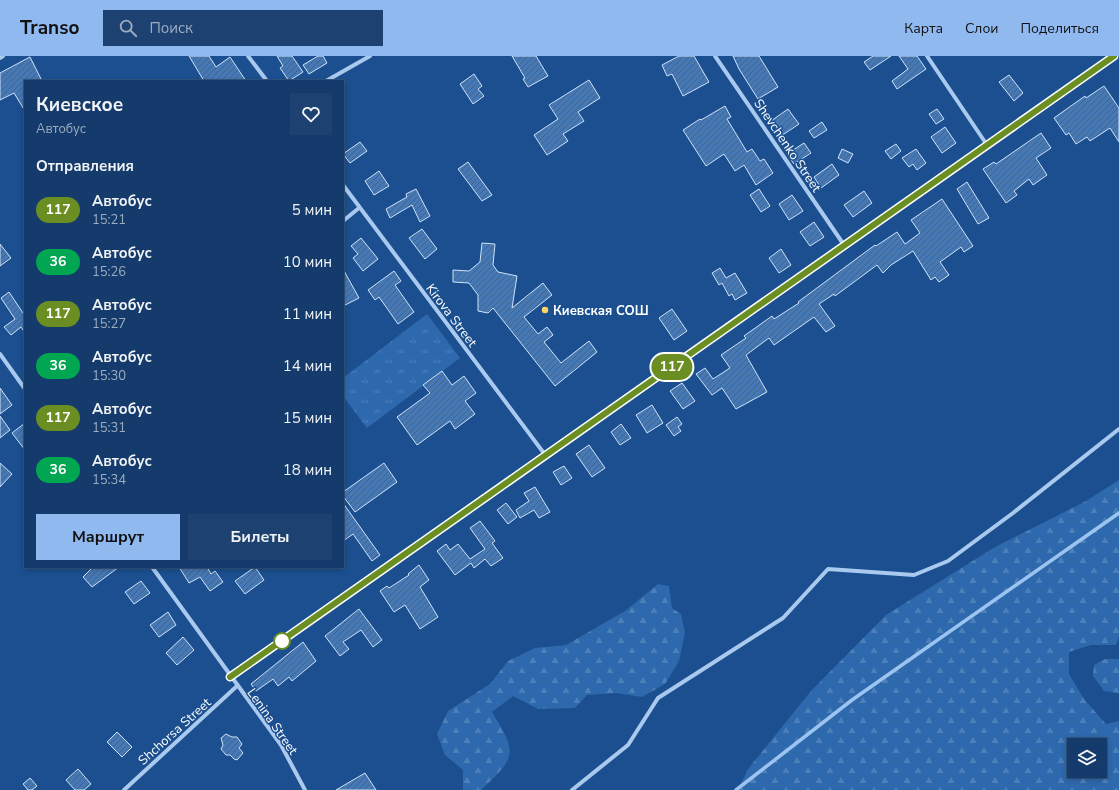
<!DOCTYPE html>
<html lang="ru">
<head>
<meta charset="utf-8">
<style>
	:root { --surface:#143b6b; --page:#1d4271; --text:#f1f3f6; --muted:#9dadc1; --line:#33557e; --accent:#90b9f0 }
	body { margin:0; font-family:"Nunito Sans",sans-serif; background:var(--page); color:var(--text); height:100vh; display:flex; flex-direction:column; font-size:15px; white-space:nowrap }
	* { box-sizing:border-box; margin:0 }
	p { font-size:13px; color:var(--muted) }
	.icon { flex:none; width:22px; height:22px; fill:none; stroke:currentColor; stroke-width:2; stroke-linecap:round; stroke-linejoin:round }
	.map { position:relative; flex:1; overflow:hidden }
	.panel { position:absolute; left:24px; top:24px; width:320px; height:488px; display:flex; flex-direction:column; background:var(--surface); border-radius:0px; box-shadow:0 2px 6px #0003,0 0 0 1px var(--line) }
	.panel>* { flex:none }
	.badge { padding:0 8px; border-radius:13px; font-size:14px; line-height:26px }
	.tools { position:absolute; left:1067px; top:682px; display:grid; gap:8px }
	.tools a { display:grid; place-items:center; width:40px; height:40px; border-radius:0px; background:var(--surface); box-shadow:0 2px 6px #0003,0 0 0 1px var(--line); font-size:20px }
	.map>.badge { position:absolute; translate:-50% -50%; box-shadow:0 0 0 2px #fff }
	h2 { padding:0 12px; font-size:15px; line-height:36px }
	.round { display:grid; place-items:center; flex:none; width:42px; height:42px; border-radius:0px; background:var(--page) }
	.headline { display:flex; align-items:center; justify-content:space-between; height:68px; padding:0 12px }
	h1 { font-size:19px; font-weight:700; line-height:30px }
	.primary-button { display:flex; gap:8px; margin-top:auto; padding:8px 12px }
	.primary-button a { flex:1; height:46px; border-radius:0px; background:var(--accent); color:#111; font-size:16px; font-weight:700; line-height:46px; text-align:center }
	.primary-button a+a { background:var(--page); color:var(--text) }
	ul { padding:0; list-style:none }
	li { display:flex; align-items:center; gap:12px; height:52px; padding:0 12px }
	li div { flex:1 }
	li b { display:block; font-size:15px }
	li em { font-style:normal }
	li .badge { min-width:44px; font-weight:700; text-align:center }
	header { display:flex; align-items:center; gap:24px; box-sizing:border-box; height:56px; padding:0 20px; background:var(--accent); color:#111 }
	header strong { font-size:19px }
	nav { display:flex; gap:22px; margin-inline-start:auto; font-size:14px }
	.search { width:280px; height:36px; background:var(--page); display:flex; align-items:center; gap:10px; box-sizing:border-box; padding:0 14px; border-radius:0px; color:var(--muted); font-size:15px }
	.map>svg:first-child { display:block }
</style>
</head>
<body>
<header>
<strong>Transo</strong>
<div class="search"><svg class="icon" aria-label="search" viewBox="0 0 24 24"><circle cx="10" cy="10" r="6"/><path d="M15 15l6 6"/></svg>Поиск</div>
<nav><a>Карта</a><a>Слои</a><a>Поделиться</a></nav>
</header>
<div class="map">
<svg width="1119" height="734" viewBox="0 0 1119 734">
	<defs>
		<pattern id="forest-firs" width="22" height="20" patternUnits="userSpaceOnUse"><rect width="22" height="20" fill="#2e69ad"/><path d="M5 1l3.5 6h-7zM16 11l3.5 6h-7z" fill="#4d80b9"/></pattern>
		<pattern id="park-tufts" width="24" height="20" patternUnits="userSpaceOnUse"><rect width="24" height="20" fill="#2e69ad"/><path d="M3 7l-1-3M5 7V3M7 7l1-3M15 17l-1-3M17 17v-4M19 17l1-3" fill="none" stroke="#4d80b9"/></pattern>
		<pattern id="building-hatch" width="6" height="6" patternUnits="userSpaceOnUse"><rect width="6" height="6" fill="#4478b7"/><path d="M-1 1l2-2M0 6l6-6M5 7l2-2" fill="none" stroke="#486282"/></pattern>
	</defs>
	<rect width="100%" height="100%" fill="#1b4f8f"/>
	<!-- forest -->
	<g fill="url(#forest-firs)" fill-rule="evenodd">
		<path d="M1119 424V581L1116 589H1091L1069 596V618L1084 643 1106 668 1119 665V734H738L748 713 811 635 886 559 995 491 1086 445ZM1074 689H1100V715H1074Z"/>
		<path d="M658 528 669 530 672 552 681 558 685 577 679 605 665 628 642 641 616 637 587 639 575 652 538 653 513 640 492 656C518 698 516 701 481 734H463V714L445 699 437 678 448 655 490 628 508 605 535 592 566 589 625 555Z"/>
		<path d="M1105 603H1119V637L1104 635 1093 620 1094 609Z"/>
	</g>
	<!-- park -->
	<path fill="url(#park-tufts)" d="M427 258 460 302 367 372 343 340V322Z"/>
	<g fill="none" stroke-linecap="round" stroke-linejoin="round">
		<!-- stream -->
		<path stroke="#9cc4f0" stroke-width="3.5" d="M736 734 852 644 1119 457"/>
	</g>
	<!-- building -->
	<g fill="url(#building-hatch)" stroke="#cfe3fa">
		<path d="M189 0H209L216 11 230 1 246 25H204Z"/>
		<path d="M277 0H292L303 16 289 25 280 12 283 10Z"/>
		<path d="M318 0H323L327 7 309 18 303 9Z"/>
		<path d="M512 0H536L548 20 528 31 523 23 525 22Z"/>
		<path d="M679 0H694L709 26 683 40 672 18 667 20 662 9Z"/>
		<path d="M733 0H759L778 31 758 43 739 13Z"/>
		<path d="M873 0H891L870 14 864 6Z"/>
		<path d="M899 0H917L926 13 897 33 892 25 908 13Z"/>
		<path d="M30 1 42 25H25V55L14 37 0 44V17Z"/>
		<path d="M474 18 482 30 478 33 484 40 473 48 460 28Z"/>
		<path d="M1009 19 1023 37 1014 45 999 26Z"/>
		<path d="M589 24 600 42 578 56 584 65 563 78 568 85 547 99 534 79 558 63 549 49Z"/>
		<path d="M1104 30 1119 52V86L1110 72 1090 85 1087 81 1076 88 1069 77 1066 79 1054 62 1085 40 1086 42Z"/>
		<path d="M725 50 731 61 727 63 747 96 752 93 760 105 764 103 773 117 756 129 744 109 735 115 724 98 706 110 683 74 700 63 701 64Z"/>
		<path d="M788 53 799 68 781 80 771 65Z"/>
		<path d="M937 53 944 63 936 68 929 58Z"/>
		<path d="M822 66 827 74 814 82 809 75Z"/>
		<path d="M945 71 956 87 942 97 931 81Z"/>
		<path d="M1041 77 1051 92 1036 102 1047 119 1033 129 1029 123 1014 135 1017 139 1006 147 983 113 994 106 996 108Z"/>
		<path d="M360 86 367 95 350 107 343 98Z"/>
		<path d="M804 87 811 97 794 108 787 98Z"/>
		<path d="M896 88 901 95 891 103 885 95Z"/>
		<path d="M842 93 853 98 848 107 838 102Z"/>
		<path d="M916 93 926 107 917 114 913 108 909 111 902 102Z"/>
		<path d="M468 106 492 139 482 145 458 113Z"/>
		<path d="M832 108 839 119 821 132 814 121Z"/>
		<path d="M379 115 389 130 374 139 365 125Z"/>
		<path d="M967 126 989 162 978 168 957 133Z"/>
		<path d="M416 133 430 160 420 166 412 149 390 162 386 153 407 141 406 138Z"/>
		<path d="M759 133 770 150 761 156 750 139Z"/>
		<path d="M864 135 872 147 853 161 844 149Z"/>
		<path d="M792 139 803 155 789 164 779 148Z"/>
		<path d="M942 143 973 190 964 196 961 191 940 206 949 219 939 226 935 221 931 224 913 195 891 209 883 217 877 209 835 240 834 238 819 248 835 270 826 276 814 261 774 289 769 282 746 299 767 336 736 353 722 332 712 339 696 318 705 312 713 323 730 312 721 299 746 282 744 280 772 260 774 263 799 247 798 246 875 189 876 190 897 176 905 188 920 177 911 164Z"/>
		<path d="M814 166 824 181 810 190 800 176Z"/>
		<path d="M422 173 437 193 425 203 409 182Z"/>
		<path d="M361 182 378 203 363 215 353 202 358 198 351 190Z"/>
		<path d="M482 187 495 188 493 209 498 216 517 220 512 252 543 227 552 239 524 261 538 278 547 271 553 279 544 286 561 307 589 285 597 296 555 330 493 252 488 257 478 255V239L469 227 453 226V214L469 215 480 206Z"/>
		<path d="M0 188 11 202 0 210Z"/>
		<path d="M781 193 791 209 779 217 769 202Z"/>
		<path d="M720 212 726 222 735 217 747 237 735 244 732 238 729 240 722 227 719 229 712 217Z"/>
		<path d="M343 213 359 242 343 250Z"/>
		<path d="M394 215 401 225 395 229 414 256 398 268 379 241 375 244 368 234Z"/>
		<path d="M9 236 23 257 25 255V277L21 271 11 279 4 271 15 263 1 242Z"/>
		<path d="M672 253 687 275 674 284 659 262Z"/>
		<path d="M442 315 452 329 464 320 476 337 465 345 475 358 455 373 450 365 417 389 397 361 430 337 423 329Z"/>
		<path d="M682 327 695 345 683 353 670 335Z"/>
		<path d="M0 332 12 349 0 358Z"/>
		<path d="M652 349 663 367 647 377 636 359Z"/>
		<path d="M0 360 10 374 0 382Z"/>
		<path d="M677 361 682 368 678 371 681 375 674 380 666 369Z"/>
		<path d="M25 367V394L12 377Z"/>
		<path d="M621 368 631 382 620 389 611 376Z"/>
		<path d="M589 389 605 412 592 421 576 398Z"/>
		<path d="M0 407 12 418 0 431Z"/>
		<path d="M384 407 397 426 355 456 343 440V436Z"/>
		<path d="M564 410 572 422 561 429 553 416Z"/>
		<path d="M535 431 550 456 539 462 534 454 520 462 516 454 529 445 524 437Z"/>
		<path d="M343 447 380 499 372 505 353 478 343 485Z"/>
		<path d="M506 447 517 461 508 468 497 454Z"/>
		<path d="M480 465 495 485 492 487 503 502 491 510 485 503 474 512 471 507 455 519 437 495 446 488 450 494 458 488 470 503 485 493 470 472Z"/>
		<path d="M419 509 429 524 420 531 438 561 420 573 405 549 394 556 380 535 387 530 389 532 409 519 408 518Z"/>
		<path d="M93 511H119L92 531 83 521Z"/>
		<path d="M179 511H207L211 518 215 515 223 526 210 535 200 521 189 527Z"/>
		<path d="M255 511 264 524 245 538 235 525Z"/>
		<path d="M141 525 150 537 134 548 125 536Z"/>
		<path d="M359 553 382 584 373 591 361 574 343 586 349 593 340 600 325 580Z"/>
		<path d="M168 556 176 569 159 581 150 569Z"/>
		<path d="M183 581 194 594 177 609 166 597Z"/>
		<path d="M303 586 316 605 292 625 289 621 278 630 273 623 256 635 251 628Z"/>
		<path d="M117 676 132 691 122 701 107 686Z"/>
		<path d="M226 678 232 681H237L242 688 239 692 243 697 237 704 234 703 230 699H226L221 693 223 689 221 682Z"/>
		<path d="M78 713 91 728 84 734H75L66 724Z"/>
		<path d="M365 717 376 734H336Z"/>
		<path d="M30 722 37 730 32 734H28L23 728Z"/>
	</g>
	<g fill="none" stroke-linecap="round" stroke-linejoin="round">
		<!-- minor -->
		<g stroke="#a9c9ee" stroke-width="4">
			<path d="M248 0 267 25"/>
			<path d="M715 0 844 189"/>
			<path d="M927 0 987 89"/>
			<path d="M0 2 3 0"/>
			<path d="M326 25 370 0"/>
			<path d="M343 129 546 400"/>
			<path d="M343 165 359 152"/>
			<path d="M0 298 25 333"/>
			<path d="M152 511 281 689 305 734"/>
			<path d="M230 621 1114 0"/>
			<path d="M124 734 237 630"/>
			<path d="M572 734 628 689 658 642 783 562 828 513 914 519 948 505 1013 457 1119 373"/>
		</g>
	</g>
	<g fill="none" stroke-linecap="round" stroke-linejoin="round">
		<defs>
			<path id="line" d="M230 621 1114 0"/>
		</defs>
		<!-- line casing -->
		<use href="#line" stroke="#fff" stroke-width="9"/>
		<!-- line -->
		<use href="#line" stroke="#6b8e23" stroke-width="6"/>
	</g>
	<!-- markers -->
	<circle fill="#ffd166" stroke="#1b4f8f" stroke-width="1.5" cx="545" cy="254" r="4"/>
	<circle fill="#fff" stroke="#6b8e23" stroke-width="2" cx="282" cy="585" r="8"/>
	<g text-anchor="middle" stroke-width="3" stroke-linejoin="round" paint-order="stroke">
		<!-- street labels -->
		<g font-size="13" fill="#fff" stroke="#1b4f8f">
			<text transform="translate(788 89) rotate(56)" y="5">Shevchenko Street</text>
			<text transform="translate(452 259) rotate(53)" y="5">Kirova Street</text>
			<text transform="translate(273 665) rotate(55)" y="5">Lenina Street</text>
			<text transform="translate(174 675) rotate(-42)" y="5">Shchorsa Street</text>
		</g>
		<!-- poi labels -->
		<g font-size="13" font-weight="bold" fill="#fff" stroke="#1b4f8f" text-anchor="start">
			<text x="553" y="259">Киевская СОШ</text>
		</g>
	</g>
</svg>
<div class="tools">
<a><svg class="icon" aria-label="layers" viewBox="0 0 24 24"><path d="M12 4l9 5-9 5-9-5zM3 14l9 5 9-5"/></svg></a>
</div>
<b class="badge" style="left:672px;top:311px;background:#6b8e23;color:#fff">117</b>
<section class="panel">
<div class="headline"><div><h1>Киевское</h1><p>Автобус</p></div><a class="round"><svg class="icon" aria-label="heart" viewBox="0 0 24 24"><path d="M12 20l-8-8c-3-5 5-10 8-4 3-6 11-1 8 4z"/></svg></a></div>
<h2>Отправления</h2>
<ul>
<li><span class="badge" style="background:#6b8e23;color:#fff">117</span><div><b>Автобус</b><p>15:21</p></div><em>5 мин</em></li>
<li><span class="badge" style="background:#00a651;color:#fff">36</span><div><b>Автобус</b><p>15:26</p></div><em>10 мин</em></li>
<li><span class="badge" style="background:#6b8e23;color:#fff">117</span><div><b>Автобус</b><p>15:27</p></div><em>11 мин</em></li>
<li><span class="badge" style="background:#00a651;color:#fff">36</span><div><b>Автобус</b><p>15:30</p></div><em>14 мин</em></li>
<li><span class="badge" style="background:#6b8e23;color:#fff">117</span><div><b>Автобус</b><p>15:31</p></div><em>15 мин</em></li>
<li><span class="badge" style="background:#00a651;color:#fff">36</span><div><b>Автобус</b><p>15:34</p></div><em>18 мин</em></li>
</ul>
<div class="primary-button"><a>Маршрут</a><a>Билеты</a></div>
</section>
</div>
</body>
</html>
